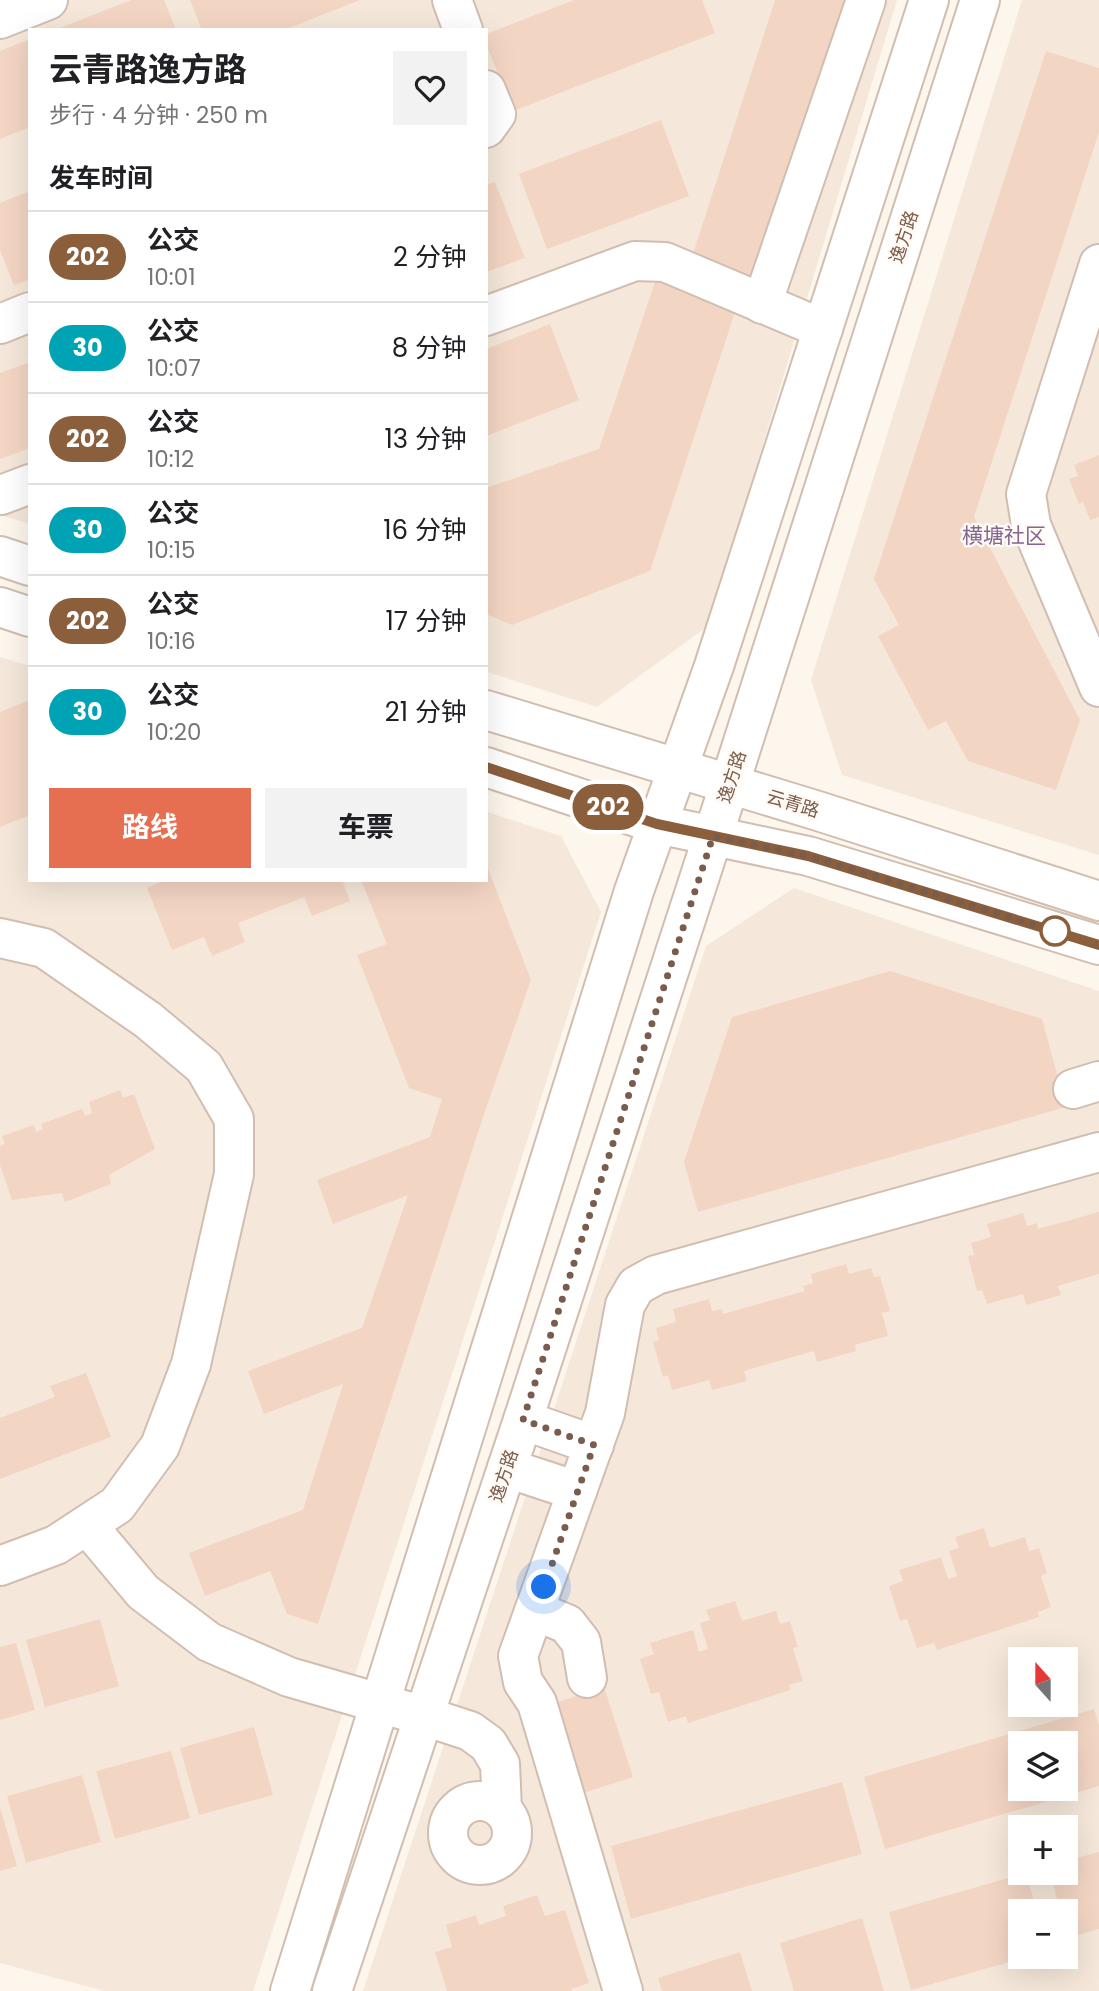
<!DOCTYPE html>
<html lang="zh">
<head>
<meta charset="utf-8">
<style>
	:root { --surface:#fff; --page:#f2f2f2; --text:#202124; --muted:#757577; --line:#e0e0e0; --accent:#e76f51 }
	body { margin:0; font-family:Poppins,"Noto Sans SC",sans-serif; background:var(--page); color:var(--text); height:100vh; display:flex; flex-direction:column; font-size:26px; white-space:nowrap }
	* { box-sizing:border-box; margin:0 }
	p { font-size:23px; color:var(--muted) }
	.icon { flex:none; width:38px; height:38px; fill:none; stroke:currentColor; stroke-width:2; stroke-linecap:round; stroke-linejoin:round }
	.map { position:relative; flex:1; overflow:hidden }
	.details { position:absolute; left:28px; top:28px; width:460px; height:854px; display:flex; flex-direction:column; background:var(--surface); border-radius:0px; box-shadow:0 7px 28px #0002 }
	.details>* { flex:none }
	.badge { padding:0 14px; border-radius:23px; font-size:24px; line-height:46px }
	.needle { width:46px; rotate:339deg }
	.controls { position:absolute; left:1008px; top:1647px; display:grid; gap:14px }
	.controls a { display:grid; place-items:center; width:70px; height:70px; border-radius:0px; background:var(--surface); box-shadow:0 7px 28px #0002; font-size:35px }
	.you { position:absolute; width:35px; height:35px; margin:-18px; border:5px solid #fff; border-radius:50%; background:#1a73e8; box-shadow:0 0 0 10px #1a73e833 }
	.map>.badge { position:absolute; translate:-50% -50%; box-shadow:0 0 0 4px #fff }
	h2 { padding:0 21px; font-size:26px; line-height:63px }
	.round { display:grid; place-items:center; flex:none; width:74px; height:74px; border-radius:0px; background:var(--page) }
	.summary { display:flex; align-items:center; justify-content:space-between; height:119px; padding:0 21px }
	h1 { font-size:33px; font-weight:700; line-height:52px }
	.action { display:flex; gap:14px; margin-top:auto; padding:14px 21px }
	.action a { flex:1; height:80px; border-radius:0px; background:var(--accent); color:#fff; font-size:28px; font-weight:700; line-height:80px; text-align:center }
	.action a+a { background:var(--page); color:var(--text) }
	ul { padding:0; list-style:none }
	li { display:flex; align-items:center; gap:21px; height:91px; padding:0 21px; border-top:2px solid var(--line) }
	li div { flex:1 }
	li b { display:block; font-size:26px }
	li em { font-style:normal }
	li .badge { min-width:77px; font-weight:700; text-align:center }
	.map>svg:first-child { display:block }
</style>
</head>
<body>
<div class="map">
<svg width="1099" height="1991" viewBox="0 0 1099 1991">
	<rect width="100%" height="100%" fill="#fdf6ec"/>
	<!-- residential -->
	<g fill="#f5e8da" fill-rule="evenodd">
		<path d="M0 0H897L708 626 597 707 487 672 486 30H30V524L0 515Z"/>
		<path d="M1022 0H1099V855L842 775 811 680Z"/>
		<path d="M0 657 30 666V880H486L487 812 561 836 601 912 253 1991H104L0 1963Z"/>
		<path d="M794 888 1099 991V1991H363L706 946ZM1020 1659H1066V1704H1020ZM1020 1743H1066V1788H1020ZM1020 1827H1066V1872H1020ZM1020 1911H1066V1956H1020Z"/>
	</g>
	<!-- building -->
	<g fill="#f3d5c3" fill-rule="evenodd">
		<path d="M131 0H164L176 30H55Z"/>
		<path d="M190 0H360L284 30H202Z"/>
		<path d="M574 0H702L715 33 513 111 486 44V34Z"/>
		<path d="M775 0H844L754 280 691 260Z"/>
		<path d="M30 39V127L0 139V51Z"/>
		<path d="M1046 51 1099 68V132L974 517 1080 720 1056 790 968 761 946 721 928 730 878 636 899 625 874 579Z"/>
		<path d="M661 120 689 196 547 249 519 174Z"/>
		<path d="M495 182 525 258 486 272V185Z"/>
		<path d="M30 191V279L14 285 0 250V203Z"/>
		<path d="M657 276 738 303 650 571 512 625 486 614V488L599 449Z"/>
		<path d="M550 324 579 400 486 436V349Z"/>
		<path d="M30 362V448L0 459V373Z"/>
		<path d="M1099 455V517L1090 520 1083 502 1079 504 1069 479 1078 476 1074 465Z"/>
		<path d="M30 700V815L0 827V712Z"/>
		<path d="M487 866 531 980 484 1114 318 1624 287 1614 270 1571 205 1596 189 1553 303 1510 343 1384 264 1414 248 1371 362 1328 408 1195 333 1224 317 1180 430 1137 442 1099 409 1088 357 955 387 944 361 880H486Z"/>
		<path d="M166 880H342L350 901 312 916 304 897 238 923 245 942 212 956 204 937 172 950 147 888Z"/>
		<path d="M890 971 1042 1019 1066 1107 698 1212 684 1162 732 1017Z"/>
		<path d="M120 1090 123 1098 134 1094 155 1149 109 1175 111 1184 65 1202 62 1193 12 1200 0 1165V1146L5 1144 2 1136 34 1125 36 1132 43 1129 41 1124 82 1109 85 1116 92 1113 89 1102Z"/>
		<path d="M1099 1212V1274L1058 1286 1061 1295 1026 1305 1023 1294 987 1304 982 1290 977 1291 968 1256 974 1255 971 1243 991 1237 987 1224 1023 1213 1027 1226 1037 1223 1038 1229Z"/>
		<path d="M846 1264 849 1274 871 1268 874 1277 880 1276 890 1311 882 1313 888 1336 855 1345 856 1351 817 1362 814 1351 744 1371 747 1381 712 1390 709 1380 672 1390 668 1375 663 1377 653 1342 659 1340 656 1328 676 1322 673 1309 709 1299 712 1311 722 1309 723 1314 805 1291 803 1286 813 1283 811 1274Z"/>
		<path d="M86 1373 111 1437 0 1479V1418L55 1397 50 1386Z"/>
		<path d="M984 1528 990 1548 1025 1537 1029 1551 1039 1548 1047 1573 1041 1576 1051 1607 1038 1612 1039 1617 937 1650 934 1643 917 1648 907 1619 900 1621 889 1586 903 1581 899 1570 941 1557 948 1579 957 1576 949 1551 959 1548 955 1537Z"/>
		<path d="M735 1601 742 1621 776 1611 780 1624 790 1621 798 1647 793 1648 803 1681 789 1685 790 1690 688 1723 686 1716 668 1722 659 1692 651 1694 640 1659 654 1654 650 1643 693 1630 699 1652 708 1649 700 1623 710 1620 706 1610Z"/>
		<path d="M100 1619 119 1686 45 1707 26 1640Z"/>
		<path d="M16 1643 35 1710 0 1720V1647Z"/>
		<path d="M604 1687 633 1777 580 1794 552 1704Z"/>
		<path d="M1094 1709 1099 1725V1786L885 1849 864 1777ZM1020 1743H1066V1788H1020Z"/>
		<path d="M254 1727 273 1795 199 1815 180 1748Z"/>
		<path d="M171 1751 190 1818 115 1839 96 1771Z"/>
		<path d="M82 1775 101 1842 26 1863 7 1796Z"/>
		<path d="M842 1782 862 1854 631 1919 611 1846Z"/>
		<path d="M0 1807 17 1866 0 1871Z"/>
		<path d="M1099 1852V1929L1068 1938 1066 1931V1911H1060L1050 1872H1066V1861Z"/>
		<path d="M1026 1873 1037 1911H1020V1959L911 1990 889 1912Z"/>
		<path d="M537 1895 545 1916 565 1910 589 1983 571 1989 572 1991H447L435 1952 452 1947 446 1925 476 1915 479 1925 506 1916 503 1906Z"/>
		<path d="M862 1918 884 1991H794L780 1943Z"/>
		<path d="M740 1952 752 1991H662L658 1978Z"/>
	</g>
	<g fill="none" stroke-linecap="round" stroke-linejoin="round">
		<defs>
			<g id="minor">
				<path d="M452 0 463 30"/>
				<path d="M0 19 48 0"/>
				<path d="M486 90 496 114 486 128"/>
				<path d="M1099 264 1026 494 1031 525 1099 687"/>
				<path d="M762 304 866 0"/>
				<path d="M486 316 635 261 665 262 823 329"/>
				<path d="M0 324 30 312"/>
				<path d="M1 495 30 484"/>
				<path d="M0 556 30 566"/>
				<path d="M0 607 30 617"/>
				<path d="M486 710 818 811 1099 901"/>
				<path d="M486 767 657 824 808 856 1099 945"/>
				<path d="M0 938 44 948 148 1020 204 1067 234 1119V1174L191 1364 160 1446 117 1505 56 1545 0 1566"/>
				<path d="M1073 1089 1099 1081"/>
				<path d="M523 1420 594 1445"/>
				<path d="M507 1468 577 1491"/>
				<path d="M87 1525 143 1592 209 1642 289 1677 424 1716 470 1731 488 1744 500 1764 502 1809"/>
				<path d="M535 1611 567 1624 581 1642 587 1678"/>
				<circle cx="480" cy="1833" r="32"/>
				<path d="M290 1991 634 891 714 666 929 0"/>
				<path d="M332 1991 523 1420 713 836 980 0"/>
				<path d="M623 1991 537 1703 523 1682 518 1656 605 1413 625 1305 636 1286 656 1275 1099 1152"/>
			</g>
		</defs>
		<!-- minor casing -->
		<use href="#minor" stroke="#d1beb0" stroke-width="42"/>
		<!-- minor -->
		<use href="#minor" stroke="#fff" stroke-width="38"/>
	</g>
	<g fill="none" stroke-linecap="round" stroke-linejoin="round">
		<defs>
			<path id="line" d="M486 767 657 824 808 856 1099 945"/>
		</defs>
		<!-- line casing -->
		<use href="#line" stroke="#fff" stroke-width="16"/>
		<!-- line -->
		<use href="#line" stroke="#8b5e3c" stroke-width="10"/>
		<!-- walk -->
		<path stroke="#7a5c4d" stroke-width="7" stroke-dasharray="0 12.6" d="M544 1587 594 1445 523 1420 713 836 808 856 1055 931"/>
	</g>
	<!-- markers -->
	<circle fill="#fff" stroke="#8b5e3c" stroke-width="3.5" cx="1055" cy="931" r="14"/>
	<g text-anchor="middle" stroke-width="5" stroke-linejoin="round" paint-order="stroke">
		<!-- street labels -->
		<g font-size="18" fill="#7a5c4d" stroke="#fffaf3">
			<text transform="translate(904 237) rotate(-72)" y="6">逸方路</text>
			<text transform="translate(732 777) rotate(-72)" y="6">逸方路</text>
			<text transform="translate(793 804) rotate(17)" y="6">云青路</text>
			<text transform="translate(504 1476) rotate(-72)" y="6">逸方路</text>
		</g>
		<!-- quarter labels -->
		<g font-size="21" fill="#846695" stroke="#fffaf3">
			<text x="1004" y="543">横塘社区</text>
		</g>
	</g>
</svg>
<div class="controls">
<a><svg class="needle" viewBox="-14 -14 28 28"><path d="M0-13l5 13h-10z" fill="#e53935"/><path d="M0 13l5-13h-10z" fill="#757577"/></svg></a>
<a><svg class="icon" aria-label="layers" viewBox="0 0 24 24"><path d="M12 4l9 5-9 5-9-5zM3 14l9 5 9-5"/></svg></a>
<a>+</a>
<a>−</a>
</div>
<div class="you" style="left:544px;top:1587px"></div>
<b class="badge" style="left:608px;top:807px;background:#8b5e3c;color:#fff">202</b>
<section class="details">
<div class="summary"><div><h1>云青路逸方路</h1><p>步行 · 4 分钟 · 250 m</p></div><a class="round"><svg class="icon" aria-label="heart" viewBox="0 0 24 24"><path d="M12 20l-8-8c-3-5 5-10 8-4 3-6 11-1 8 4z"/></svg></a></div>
<h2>发车时间</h2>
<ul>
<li><span class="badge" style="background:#8b5e3c;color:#fff">202</span><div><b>公交</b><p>10:01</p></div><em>2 分钟</em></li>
<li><span class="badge" style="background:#00a3b4;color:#fff">30</span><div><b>公交</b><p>10:07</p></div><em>8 分钟</em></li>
<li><span class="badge" style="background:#8b5e3c;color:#fff">202</span><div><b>公交</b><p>10:12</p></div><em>13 分钟</em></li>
<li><span class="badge" style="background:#00a3b4;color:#fff">30</span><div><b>公交</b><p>10:15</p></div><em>16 分钟</em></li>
<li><span class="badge" style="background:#8b5e3c;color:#fff">202</span><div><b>公交</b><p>10:16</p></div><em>17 分钟</em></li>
<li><span class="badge" style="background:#00a3b4;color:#fff">30</span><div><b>公交</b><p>10:20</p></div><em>21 分钟</em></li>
</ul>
<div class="action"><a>路线</a><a>车票</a></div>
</section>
</div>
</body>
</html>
